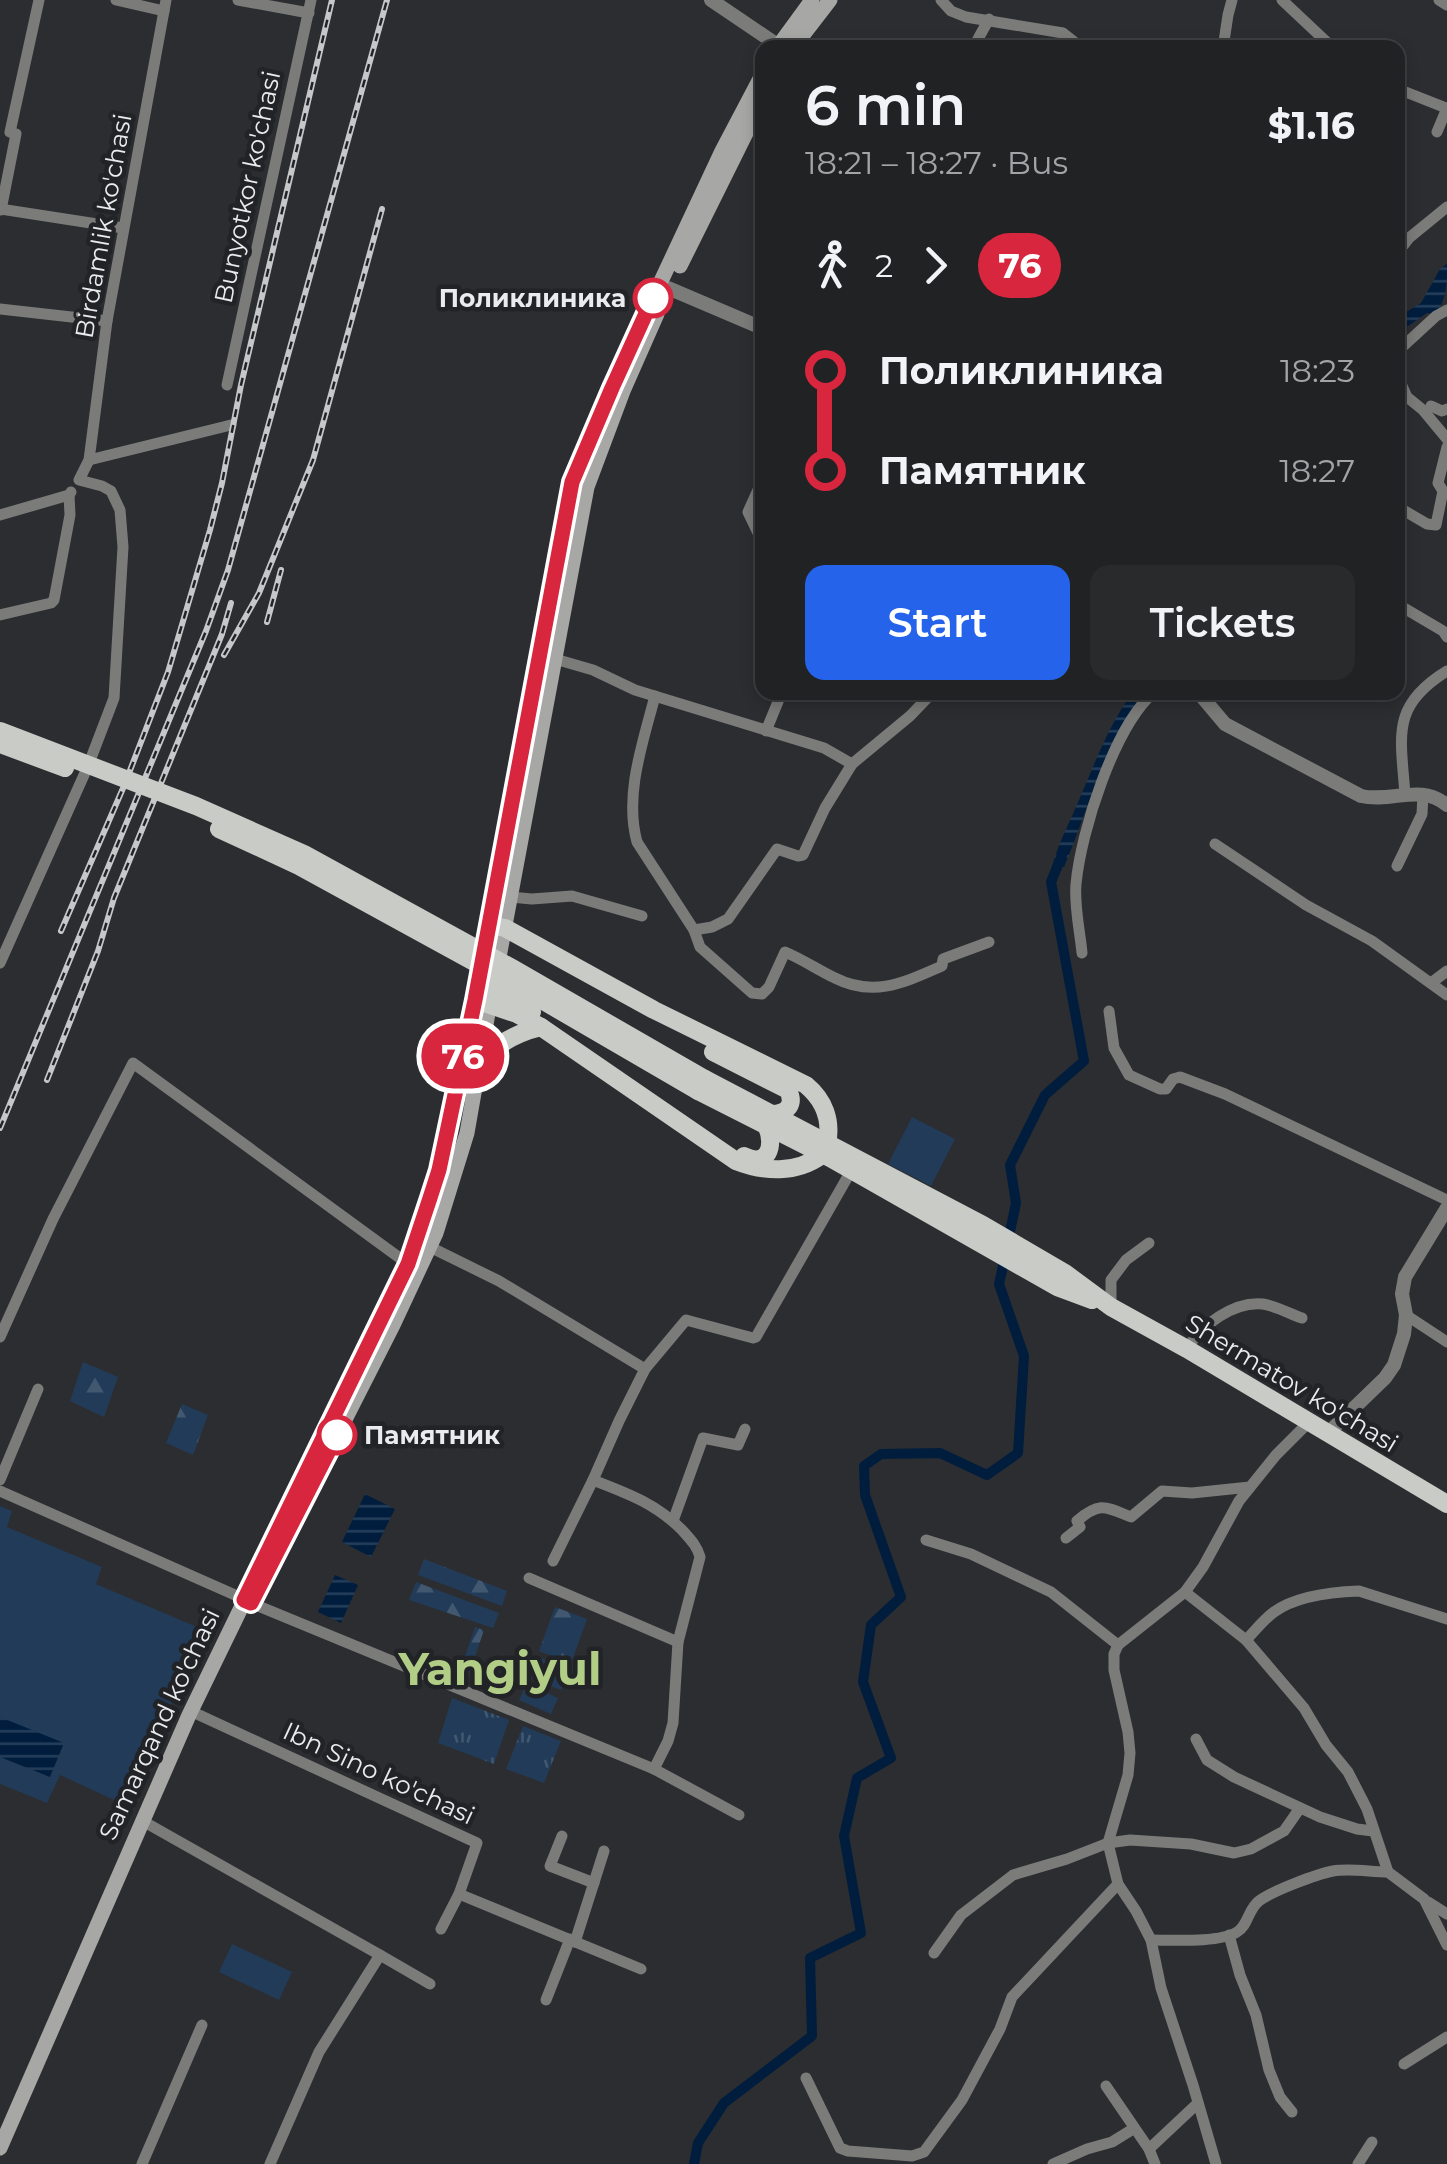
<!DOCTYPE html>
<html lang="en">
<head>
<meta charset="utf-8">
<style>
	:root { --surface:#202224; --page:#282a2c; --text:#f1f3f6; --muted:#a2a4a6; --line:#3d3f41; --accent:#2563eb }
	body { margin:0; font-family:Montserrat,sans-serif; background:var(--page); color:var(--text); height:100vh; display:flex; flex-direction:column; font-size:38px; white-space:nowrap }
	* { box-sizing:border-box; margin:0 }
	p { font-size:32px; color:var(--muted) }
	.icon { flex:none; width:55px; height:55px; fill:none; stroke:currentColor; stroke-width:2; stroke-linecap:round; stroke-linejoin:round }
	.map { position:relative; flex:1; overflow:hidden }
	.drawer { position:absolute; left:755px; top:40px; width:650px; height:660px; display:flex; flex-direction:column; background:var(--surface); border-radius:20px; box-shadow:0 5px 15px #0003,0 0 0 2px var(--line) }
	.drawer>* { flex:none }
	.badge { padding:0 20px; border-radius:32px; font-size:35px; line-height:65px }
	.map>.badge { position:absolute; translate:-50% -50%; box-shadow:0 0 0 5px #fff }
	.legs { display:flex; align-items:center; gap:15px; height:110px; padding:0 50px; font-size:32px }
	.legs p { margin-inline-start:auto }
	.head { display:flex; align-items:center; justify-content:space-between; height:170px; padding:0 50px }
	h1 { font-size:55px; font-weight:600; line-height:75px }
	.button { display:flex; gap:20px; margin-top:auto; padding:20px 50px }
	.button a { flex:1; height:115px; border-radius:20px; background:var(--accent); color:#fff; font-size:40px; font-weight:600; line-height:115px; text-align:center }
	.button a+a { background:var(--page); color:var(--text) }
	ul { padding:0 50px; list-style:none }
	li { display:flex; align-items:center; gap:35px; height:100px; font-size:38px }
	li i { display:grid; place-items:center; width:15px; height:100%; margin:0 12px; background:currentColor }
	li i::after { content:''; width:25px; height:25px; margin:-12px; border:8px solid; border-radius:50%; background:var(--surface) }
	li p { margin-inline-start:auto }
	li:first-child i { background:linear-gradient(#0000 50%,currentColor 0) }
	li:last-child i { background:linear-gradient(currentColor 50%,#0000 0) }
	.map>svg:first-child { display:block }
</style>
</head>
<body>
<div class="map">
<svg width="1447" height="2164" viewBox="0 0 1447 2164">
	<defs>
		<pattern id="grass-tufts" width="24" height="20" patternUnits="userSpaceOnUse" patternTransform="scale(2.5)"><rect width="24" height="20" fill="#223b58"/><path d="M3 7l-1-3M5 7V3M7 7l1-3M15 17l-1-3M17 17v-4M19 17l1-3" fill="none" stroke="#425870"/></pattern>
		<pattern id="forest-firs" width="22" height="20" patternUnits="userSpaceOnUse" patternTransform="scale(2.5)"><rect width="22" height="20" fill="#223b58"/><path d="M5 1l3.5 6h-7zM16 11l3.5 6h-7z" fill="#425870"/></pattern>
		<pattern id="water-rules" width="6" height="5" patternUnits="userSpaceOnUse" patternTransform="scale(2.5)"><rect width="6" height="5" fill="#001d3e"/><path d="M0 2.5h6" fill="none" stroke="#253e5a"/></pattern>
	</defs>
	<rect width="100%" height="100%" fill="#2b2d30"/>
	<!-- grass -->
	<g fill="url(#grass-tufts)">
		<path d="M452 1698 509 1720 494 1764 438 1743Z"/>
		<path d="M523 1726 561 1741 544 1783 506 1769Z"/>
	</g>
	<!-- forest -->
	<g fill="url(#forest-firs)">
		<path d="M83 1362 118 1377 104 1417 70 1401Z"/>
		<path d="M182 1404 208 1415 193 1455 166 1443Z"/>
		<path d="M424 1559 507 1591 502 1606 418 1575Z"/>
		<path d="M416 1582 499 1613 493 1628 409 1600Z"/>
		<path d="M555 1607 587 1619 571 1663 539 1651Z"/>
		<path d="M475 1627 484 1630 466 1683 457 1680Z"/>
		<path d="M538 1657 569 1669 561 1690 530 1678Z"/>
		<path d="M527 1684 558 1698 551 1714 519 1700Z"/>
	</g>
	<!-- park -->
	<g fill="#223b58">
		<path d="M912 1117 955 1139 931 1186 888 1164Z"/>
		<path d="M0 1506 12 1511 7 1527 102 1567 96 1584 204 1630 127 1806 60 1775 47 1803 0 1784Z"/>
		<path d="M232 1944 292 1972 279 2000 219 1972Z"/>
	</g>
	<!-- water -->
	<g fill="url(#water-rules)">
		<path d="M1447 264C1447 283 1447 298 1436 314L1427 313 1398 333V317L1421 303 1440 269Z"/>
		<path d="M1132 693H1147C1139 703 1130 714 1123 725 1097 770 1084 820 1064 867H1052C1058 844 1067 828 1076 807 1093 768 1107 728 1132 693Z"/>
		<path d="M365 1494 395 1509 371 1557 342 1542Z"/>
		<path d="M335 1575 358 1585 341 1623 318 1612Z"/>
		<path d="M0 1717 64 1743 50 1777 0 1757Z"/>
	</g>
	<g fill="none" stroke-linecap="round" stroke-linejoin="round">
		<!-- canal -->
		<g stroke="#001d3e" stroke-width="10">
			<path d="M1008 1241 1016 1203 1010 1165 1045 1095 1084 1061 1051 882 1062 855"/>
			<path d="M694 2164 698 2143 724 2103 812 2036 810 1958 861 1933 844 1836 857 1778 891 1758 863 1682 871 1625 901 1597 865 1495 864 1466 881 1454 940 1453 987 1475 1018 1453 1024 1356 999 1284 1005 1257"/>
		</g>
		<!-- minor -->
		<g stroke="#7b7b7a" stroke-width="11">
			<path d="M116 0 164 11"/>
			<path d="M238 0 309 13"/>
			<path d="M941 0 951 11 966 17 1063 33 1082 48"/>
			<path d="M1282 0 1333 48"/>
			<path d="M1439 0 1447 5"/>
			<path d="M973 48 989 19"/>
			<path d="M1223 48 1228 15 1232 0"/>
			<path d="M1398 89 1446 108"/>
			<path d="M1437 132 1447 108"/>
			<path d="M0 209 123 228"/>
			<path d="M1 210 16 134 10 132 39 0"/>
			<path d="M1398 252 1409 238 1447 207"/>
			<path d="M0 309 107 321"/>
			<path d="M1398 351 1436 316 1447 310"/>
			<path d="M1398 377 1407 397 1423 410 1447 439"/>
			<path d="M227 385 311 0"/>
			<path d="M1431 406 1442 411 1447 409"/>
			<path d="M89 460 231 425"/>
			<path d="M762 481 748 512 760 537 762 551"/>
			<path d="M1398 507 1427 524 1436 525 1443 491 1438 483 1447 447"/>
			<path d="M0 515 69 495 71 492"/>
			<path d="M1404 608 1443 631 1447 637"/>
			<path d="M0 615 51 603 54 600 70 515 69 495"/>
			<path d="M555 659 593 670 635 690 824 748 852 764"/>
			<path d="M655 696C643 742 624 795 637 842L694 930 700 947 752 993 762 994 769 987 785 952C802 959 818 970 835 978 874 998 905 982 942 966L943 959 989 942"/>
			<path d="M766 731 782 692"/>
			<path d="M1405 795C1401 736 1390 706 1447 671"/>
			<path d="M1215 844 1306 905 1372 941 1447 995"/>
			<path d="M1397 866 1422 814 1423 794"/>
			<path d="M510 897 532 899 572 896 642 916"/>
			<path d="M694 930 712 927 728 919 777 849 798 856 803 855 825 808 852 764 910 716 933 692"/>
			<path d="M1082 953C1080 931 1074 906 1076 884 1081 831 1114 727 1154 692"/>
			<path d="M0 963 88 766 114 698 123 547 120 510 111 491 102 486 79 480 89 460 107 321 166 0"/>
			<path d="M1431 983 1447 971"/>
			<path d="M1109 1011 1114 1048 1129 1075 1160 1089H1166L1173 1079 1180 1077 1225 1094 1447 1200"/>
			<path d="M430 1247 499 1281 645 1369 686 1320 753 1338 756 1337 851 1171"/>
			<path d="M1111 1307V1280L1126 1260 1149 1243"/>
			<path d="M1406 1315 1447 1342"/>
			<path d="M0 1337 53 1219 133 1063 408 1264"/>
			<path d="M1187 1349C1201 1325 1234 1301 1263 1304 1276 1306 1290 1314 1302 1318"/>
			<path d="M645 1369 619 1421 593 1480C627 1493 657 1504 683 1531 691 1540 697 1546 700 1557L678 1642 673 1723 668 1741 654 1769"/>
			<path d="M0 1480 38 1389"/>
			<path d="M0 1491 244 1599"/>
			<path d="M673 1521 703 1438 738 1445 745 1429"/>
			<path d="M1066 1538 1080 1527 1077 1521C1100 1501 1106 1507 1131 1517L1162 1491 1192 1493 1250 1487"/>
			<path d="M926 1540 971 1554 1051 1592 1118 1645"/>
			<path d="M553 1561 593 1480"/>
			<path d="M529 1578 678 1642"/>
			<path d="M1185 1592 1246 1640 1304 1708 1326 1745 1348 1772 1367 1809 1388 1872 1424 1899 1447 1945"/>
			<path d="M251 1603 654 1769 739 1815"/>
			<path d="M1246 1640C1255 1631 1263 1620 1274 1612 1296 1596 1332 1592 1359 1591L1447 1619"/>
			<path d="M197 1714 477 1843 459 1894 641 1969"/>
			<path d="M1196 1739 1207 1760 1234 1777 1320 1817 1357 1829 1373 1831"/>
			<path d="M148 1824 380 1955"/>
			<path d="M562 1836 550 1866 594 1883"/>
			<path d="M1428 1902 1447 1914"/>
			<path d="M441 1929 459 1894"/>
			<path d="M1229 1935 1240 1975 1256 2015 1269 2070 1280 2097 1292 2112"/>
			<path d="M1151 1940C1171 1940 1220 1943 1237 1932 1248 1926 1248 1909 1259 1901 1272 1891 1317 1874 1333 1871 1350 1868 1371 1872 1388 1872"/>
			<path d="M575 1942 604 1851"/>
			<path d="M934 1953 961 1915 1013 1875 1067 1859 1108 1843 1130 1840 1191 1844 1234 1853 1251 1849 1284 1831 1300 1808"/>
			<path d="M546 2000 570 1939"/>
			<path d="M1404 2064 1447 2037"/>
			<path d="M806 2078 840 2148 848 2151 912 2156 924 2152 962 2100 1000 2029 1012 1997 1118 1884"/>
			<path d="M1106 2086 1149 2149 1155 2164"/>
			<path d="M1149 2149 1198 2103"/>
			<path d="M142 2164 202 2025"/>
			<path d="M270 2164 319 2052 380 1955 430 1984"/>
			<path d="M1053 2164 1087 2149 1112 2142 1133 2129"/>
			<path d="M1216 2164 1193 2085 1161 1988 1151 1940 1136 1911 1118 1884 1108 1843 1128 1775 1130 1753 1128 1732 1114 1670V1654L1118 1645 1185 1592 1203 1567 1239 1501 1276 1455 1309 1422"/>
			<path d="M1358 2164 1372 2142"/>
		</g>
		<!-- tertiary -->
		<g stroke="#7b7b7a" stroke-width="14">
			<path d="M711 0 782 48"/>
			<path d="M668 288 762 328"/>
			<path d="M1198 692 1225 724 1361 796C1393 803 1419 783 1447 805"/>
			<path d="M1327 1434 1385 1378 1394 1365 1404 1334 1406 1315 1402 1294 1405 1277 1447 1208"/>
		</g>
		<!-- secondary -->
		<g stroke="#a7a8a5" stroke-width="15">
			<path d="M777 48 812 0"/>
			<path d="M793 48 830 0"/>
			<path d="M680 266 762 101"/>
			<path d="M482 963 572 482 611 388 722 151 762 75"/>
			<path d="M497 968 587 487 623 391 657 314"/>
			<path d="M331 1447 393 1325 436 1233 467 1133 491 996"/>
			<path d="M0 2148 189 1715 408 1264 439 1170 477 990"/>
		</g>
		<!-- primary -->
		<g stroke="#c9cbc7" stroke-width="18">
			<path d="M489 925 505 928 654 1010 806 1085C824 1100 832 1120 827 1144"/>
			<path d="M478 983 493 987 532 1012"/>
			<path d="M475 1000 517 1014 541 1027 736 1161C764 1172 796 1174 822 1155"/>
			<path d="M713 1052 788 1090C795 1104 788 1113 773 1114"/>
			<path d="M478 1068C492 1046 516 1033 541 1027"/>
			<path d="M705 1079 983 1225 1065 1273 1111 1307 1187 1349 1447 1504"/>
			<path d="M698 1091 830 1158 1057 1287 1092 1300"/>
			<path d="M744 1156C768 1168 775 1146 767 1127"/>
		</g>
		<defs>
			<g id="rail">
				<path d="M267 622 281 570"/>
				<path d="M224 655 259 593 313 460 382 209"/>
				<path d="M61 931 124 786 168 672 210 530 222 483 241 385 332 0"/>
				<path d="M47 1080 98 951 114 898 222 634 231 603"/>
				<path d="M0 1128 206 631 228 570 387 0"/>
			</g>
		</defs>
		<!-- rail casing -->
		<use href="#rail" stroke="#c5c7c9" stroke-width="6"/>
		<!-- rail -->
		<use href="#rail" stroke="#212326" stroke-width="2.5" stroke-dasharray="8" stroke-linecap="butt"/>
		<!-- primary-bridge -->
		<g stroke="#c9cbc7" stroke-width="18">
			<path d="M0 731 196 806 304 854 512 968 705 1079"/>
			<path d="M0 744 65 768"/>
			<path d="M219 829 299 866 509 981 698 1091"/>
		</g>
	</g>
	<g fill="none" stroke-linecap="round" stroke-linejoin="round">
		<defs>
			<path id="line-1" d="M337 1435 251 1603 244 1600 408 1264 430 1198 439 1170 475 1000 572 482 612 388 653 298"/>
		</defs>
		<!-- line-1 casing -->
		<use href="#line-1" stroke="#fff" stroke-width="22"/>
		<!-- line-1 -->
		<use href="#line-1" stroke="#d7263d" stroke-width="15"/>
	</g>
	<!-- markers -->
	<g fill="#fff" stroke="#d7263d" stroke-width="5">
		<circle cx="653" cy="298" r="18"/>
		<circle cx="337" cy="1435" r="18"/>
	</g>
	<g text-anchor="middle" stroke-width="9" stroke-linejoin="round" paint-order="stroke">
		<!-- street labels -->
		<g font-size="25" fill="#e9ebed" stroke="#212326">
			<text transform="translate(247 187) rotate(-78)" y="9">Bunyotkor ko'chasi</text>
			<text transform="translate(103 226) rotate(-80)" y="9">Birdamlik ko'chasi</text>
			<text transform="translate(1292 1383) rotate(31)" y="9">Shermatov ko'chasi</text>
			<text transform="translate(159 1724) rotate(-65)" y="9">Samarqand ko'chasi</text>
			<text transform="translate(379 1773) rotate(25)" y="9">Ibn Sino ko'chasi</text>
		</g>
		<!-- stop labels -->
		<g font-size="25" font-weight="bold" fill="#e9ebed" stroke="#212326" text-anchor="end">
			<text x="626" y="307">Поликлиника</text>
			<text x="364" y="1444" text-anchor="start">Памятник</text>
		</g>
		<!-- town labels -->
		<g font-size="45" font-weight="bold" fill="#b2cd85" stroke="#212326">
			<text x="500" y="1685">Yangiyul</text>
		</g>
	</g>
</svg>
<b class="badge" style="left:463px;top:1056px;background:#d7263d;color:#fff">76</b>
<section class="drawer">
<div class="head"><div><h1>6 min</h1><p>18:21 – 18:27 · Bus</p></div><b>$1.16</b></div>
<div class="legs"><svg class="icon" aria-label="walk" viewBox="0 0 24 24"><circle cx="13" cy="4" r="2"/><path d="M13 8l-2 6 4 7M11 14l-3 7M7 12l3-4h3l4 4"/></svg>2<svg class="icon" aria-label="forward" viewBox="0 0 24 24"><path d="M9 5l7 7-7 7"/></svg><b class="badge" style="background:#d7263d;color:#fff">76</b></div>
<ul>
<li><i style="color:#d7263d"></i><b>Поликлиника</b><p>18:23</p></li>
<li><i style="color:#d7263d"></i><b>Памятник</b><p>18:27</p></li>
</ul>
<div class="button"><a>Start</a><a>Tickets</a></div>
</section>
</div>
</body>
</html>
